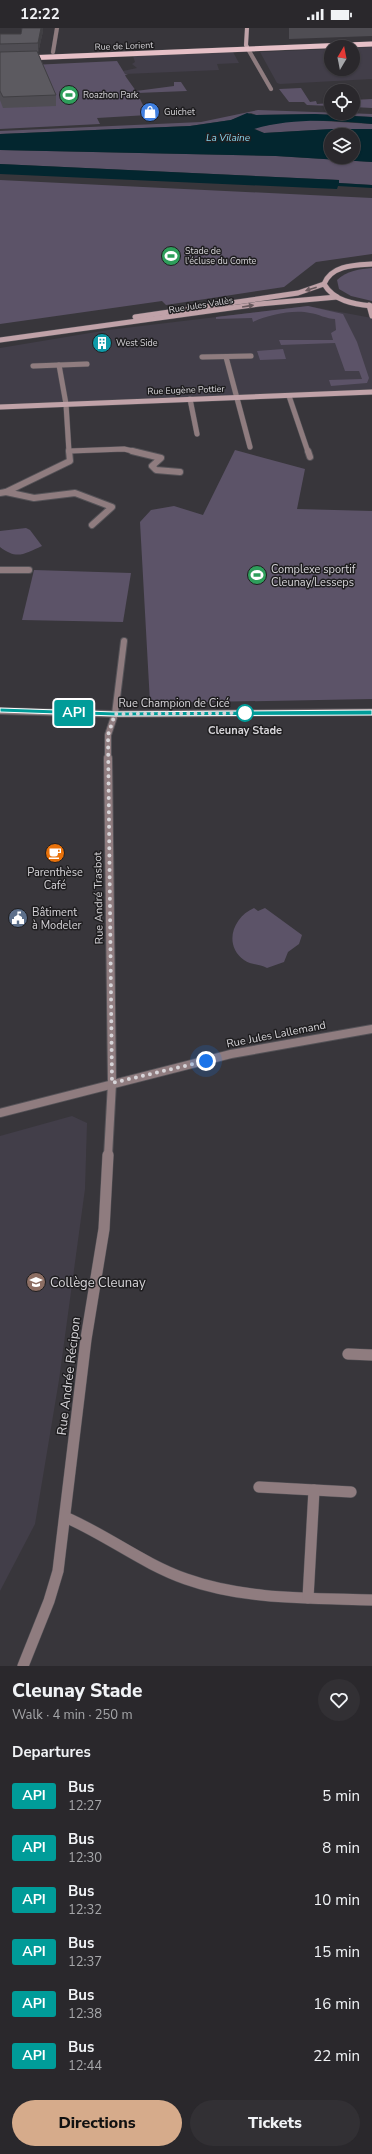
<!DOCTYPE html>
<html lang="en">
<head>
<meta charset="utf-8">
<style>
	:root { --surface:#2a282c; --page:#323034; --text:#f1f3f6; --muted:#a5a6a9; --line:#464448; --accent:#d6ab8b }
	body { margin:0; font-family:"Nunito Sans",sans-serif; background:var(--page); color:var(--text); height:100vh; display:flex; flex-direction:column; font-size:15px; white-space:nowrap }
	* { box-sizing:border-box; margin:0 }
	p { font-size:13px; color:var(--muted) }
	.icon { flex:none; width:22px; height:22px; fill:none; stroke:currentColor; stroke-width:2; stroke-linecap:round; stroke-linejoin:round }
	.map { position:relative; height:1638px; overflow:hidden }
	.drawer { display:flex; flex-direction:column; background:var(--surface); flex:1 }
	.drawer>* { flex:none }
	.badge { padding:0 8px; border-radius:3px; font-size:14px; line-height:26px }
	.needle { width:26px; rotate:10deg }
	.controls { position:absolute; left:324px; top:12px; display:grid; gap:8px }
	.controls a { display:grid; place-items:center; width:36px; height:36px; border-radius:50%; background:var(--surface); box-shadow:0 1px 3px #0004,0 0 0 1px var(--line); font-size:20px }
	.you { position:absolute; width:20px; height:20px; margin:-10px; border:3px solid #fff; border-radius:50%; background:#1a73e8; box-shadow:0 0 0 6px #1a73e833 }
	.map>.badge { position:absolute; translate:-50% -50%; box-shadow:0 0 0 2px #fff }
	h2 { padding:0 12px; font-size:15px; line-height:36px }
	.round { display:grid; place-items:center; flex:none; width:42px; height:42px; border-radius:21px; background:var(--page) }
	.head { display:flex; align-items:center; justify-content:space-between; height:68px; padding:0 12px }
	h1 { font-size:19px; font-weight:800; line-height:30px }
	.button { display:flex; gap:8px; margin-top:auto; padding:8px 12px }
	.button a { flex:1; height:46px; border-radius:24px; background:var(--accent); color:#111; font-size:16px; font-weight:800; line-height:46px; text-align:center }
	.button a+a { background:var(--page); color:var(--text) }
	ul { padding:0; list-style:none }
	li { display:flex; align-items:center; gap:12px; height:52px; padding:0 12px }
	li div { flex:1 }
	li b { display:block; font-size:15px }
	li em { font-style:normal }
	li .badge { min-width:44px; font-weight:700; text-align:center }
	.status { display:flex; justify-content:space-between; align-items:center; height:28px; padding:0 20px; background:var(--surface); direction:ltr }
	.status svg { height:11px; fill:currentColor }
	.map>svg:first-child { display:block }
</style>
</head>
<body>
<div class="status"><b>12:22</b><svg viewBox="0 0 49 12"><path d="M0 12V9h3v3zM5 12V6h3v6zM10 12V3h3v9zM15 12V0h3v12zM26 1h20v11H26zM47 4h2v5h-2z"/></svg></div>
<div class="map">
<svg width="372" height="1638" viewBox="0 0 372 1638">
	<rect width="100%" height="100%" fill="#38363b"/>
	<!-- built -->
	<g fill="#423e49">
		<path d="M372 19V51L280 56 277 55 260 24 331 21V41H353V20Z"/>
		<path d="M233 24 239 35 217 36 219 42 125 46 123 43 137 40 132 36 135 34 133 28Z"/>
		<path d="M308 278 372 290V363L0 376V320L108 302Z"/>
		<path d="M72 1088 87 1095 85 1161 59 1352 35 1496 0 1563V1108Z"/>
	</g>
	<!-- green -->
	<g fill="#5c5368">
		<path d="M117 33 125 46H128L125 47 126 49 136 63 174 58V54H181L187 63 137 65 148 87 97 90 100 96 0 101V37L10 38Z"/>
		<path d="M301 60 310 74 316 73 317 76 331 75V78L307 77 304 74H289L279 61Z"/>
		<path d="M372 71V80L353 79V72Z"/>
		<path d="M258 82 372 86V89L315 86 256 87 251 85 231 92 190 98 0 106V103L201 94Z"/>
		<path d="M308 92 372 96V101H332L264 105 253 100 283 94Z"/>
		<path d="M0 122 276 128 372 134V157L339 155V152L0 136Z"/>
		<path d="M0 152 372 170V226L316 234 284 259 166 277 162 273 0 296Z"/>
		<path d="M372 240V273L351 268 339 261 337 252C346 243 360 241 372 240Z"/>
		<path d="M308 278 343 286 357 314 369 350 367 355 331 358 329 352 362 351 359 343H345L335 315 281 317 279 312H333L331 305 336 302 335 291C327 291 318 286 310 285 294 281 267 287 253 294L252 290 216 291V289Z"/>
		<path d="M283 321 286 331 260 332 257 323Z"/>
		<path d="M235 422 305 441 297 481 372 483V671L150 675 140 494 151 482 174 478 203 487Z"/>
		<path d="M26 500 30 502 42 518C24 526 17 532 0 519V503Z"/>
		<path d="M34 542 131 545 123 594 22 592Z"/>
		<path d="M254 880 258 883 265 880 302 907 299 916 288 924 284 934 267 940C260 936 251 937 244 932 223 917 233 889 254 880Z"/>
	</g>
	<!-- water -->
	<g fill="#03262f" fill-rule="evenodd">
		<path d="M247 85 256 87 315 86 372 89V96C332 92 292 90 254 101L264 105 332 101H372V134L276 128 0 122V106L190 98 231 92ZM331 107H353V129H331Z"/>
		<path d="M0 136 339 152V155L372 157V160L338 158 337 161 0 146Z"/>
	</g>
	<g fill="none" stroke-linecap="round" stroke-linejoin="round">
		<defs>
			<g id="street-far4">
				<path d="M248 21 271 61"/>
				<path d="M53 24 57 0"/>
			</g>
			<g id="street-far3">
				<path d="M202 329 251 328"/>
				<path d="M226 329 250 419"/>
				<path d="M59 337 66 376 69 424"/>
				<path d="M33 338 87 336"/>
				<path d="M289 368 308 424"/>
				<path d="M190 371 197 406"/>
				<path d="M70 423 124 421 137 424"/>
			</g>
			<g id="street-far2">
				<path d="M132 423 161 430 152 438 156 442 180 444"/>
				<path d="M308 423 310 429"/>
				<path d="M6 464 34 470 75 465 112 479 92 497"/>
				<path d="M0 465 6 464 70 433 69 423"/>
				<path d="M0 542H29"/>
				<path d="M0 683 115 686 372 684"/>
				<path d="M108 731V707L115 686 124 613"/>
			</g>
			<g id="street-far1">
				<path d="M0 1085 231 1026 372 1001"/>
				<path d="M108 1128 112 1055 108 730"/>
			</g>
			<g id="street">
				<path d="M348 1326 372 1327"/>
				<path d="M259 1459 351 1464"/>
				<path d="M65 1489C107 1507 143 1536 186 1551 245 1572 310 1570 372 1572"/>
				<path d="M308 1570 314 1462"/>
				<path d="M23 1638 49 1573 58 1543 86 1311 104 1201 108 1127"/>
			</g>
			<path id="secondary-far1" d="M247 0 246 17 248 21"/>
			<g id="secondary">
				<path d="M372 236C355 237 331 237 324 256 334 273 353 276 372 278"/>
				<path d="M369 277 372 288"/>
				<path d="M135 289 298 265 324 256"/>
				<path d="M0 312 259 276 337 269"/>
				<path d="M0 379 372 364"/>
			</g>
			<path id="primary" d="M0 31 372 16"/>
		</defs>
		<!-- street-far4 casing -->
		<use href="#street-far4" stroke="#545257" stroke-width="4.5"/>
		<!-- street-far3 casing -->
		<use href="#street-far3" stroke="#545257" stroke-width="6"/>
		<!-- street-far2 casing -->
		<use href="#street-far2" stroke="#545257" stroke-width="8"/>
		<!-- street-far1 casing -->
		<use href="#street-far1" stroke="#545257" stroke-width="10"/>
		<!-- street casing -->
		<use href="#street" stroke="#545257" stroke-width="12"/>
		<!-- secondary-far1 casing -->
		<use href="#secondary-far1" stroke="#545257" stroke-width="4.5"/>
		<!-- secondary casing -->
		<use href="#secondary" stroke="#545257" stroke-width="6"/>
		<!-- primary casing -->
		<use href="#primary" stroke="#545257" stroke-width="5.5"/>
		<!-- street-far4 -->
		<use href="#street-far4" stroke="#8f7c7f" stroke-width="4"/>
		<!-- street-far3 -->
		<use href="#street-far3" stroke="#8f7c7f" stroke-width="5"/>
		<!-- street-far2 -->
		<use href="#street-far2" stroke="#8f7c7f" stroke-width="6"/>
		<!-- street-far1 -->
		<use href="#street-far1" stroke="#8f7c7f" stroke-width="8"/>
		<!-- street -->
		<use href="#street" stroke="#8f7c7f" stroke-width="11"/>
		<!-- secondary-far1 -->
		<use href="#secondary-far1" stroke="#c0a2a8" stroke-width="4"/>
		<!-- secondary -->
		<use href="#secondary" stroke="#c0a2a8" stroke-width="5"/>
		<!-- primary -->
		<use href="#primary" stroke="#e6c0c7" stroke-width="5"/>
	</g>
	<!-- wall -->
	<g fill="#4f4d53">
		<path d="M22 0H43V3L38 25 56 67V78L3 80 0 72V6H21Z"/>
		<path d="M289 0H372V8L289 11Z"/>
	</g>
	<!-- shaded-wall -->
	<path fill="#403f43" d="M41 0H43V3L38 25V15Z"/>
	<!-- building -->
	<g fill="#5c5a60" stroke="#403f43">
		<path d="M22 0H41L38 15 0 16V6H21Z"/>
		<path d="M37 23 56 67 3 69 0 63V24Z"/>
	</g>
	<!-- one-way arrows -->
	<defs><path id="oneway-solid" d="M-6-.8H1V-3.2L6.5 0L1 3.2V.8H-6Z"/></defs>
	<g fill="#67595d">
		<use href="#oneway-solid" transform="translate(311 261) rotate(162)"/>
		<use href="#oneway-solid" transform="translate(248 278) rotate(-9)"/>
	</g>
	<!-- line -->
	<path fill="#009c99" stroke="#fff" d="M0 680 115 684 372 682V687L115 688 0 684Z"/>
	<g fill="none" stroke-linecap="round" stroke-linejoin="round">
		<!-- walk -->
		<path stroke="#d6d4d8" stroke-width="4" stroke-dasharray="0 7.2" d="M206 1033 112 1055 108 707 115 686 245 685"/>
	</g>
	<!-- icons -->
	<defs>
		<symbol id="stadium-disc" viewBox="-11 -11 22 22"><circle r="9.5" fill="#2e9e5b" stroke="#1f1e20"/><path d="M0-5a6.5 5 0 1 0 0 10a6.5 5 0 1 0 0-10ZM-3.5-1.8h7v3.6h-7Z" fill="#fff"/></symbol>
		<symbol id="shop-disc" viewBox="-11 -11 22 22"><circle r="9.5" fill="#3f7fe0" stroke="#1f1e20"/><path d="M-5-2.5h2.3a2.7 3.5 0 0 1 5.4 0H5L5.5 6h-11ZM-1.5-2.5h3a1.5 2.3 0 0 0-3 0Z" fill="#fff"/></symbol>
		<symbol id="building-disc" viewBox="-11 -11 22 22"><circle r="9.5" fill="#0f9aa8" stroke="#1f1e20"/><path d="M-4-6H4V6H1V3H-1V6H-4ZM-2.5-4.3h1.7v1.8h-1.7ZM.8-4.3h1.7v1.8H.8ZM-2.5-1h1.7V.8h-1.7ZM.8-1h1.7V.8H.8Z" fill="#fff"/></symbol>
		<symbol id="cafe-disc" viewBox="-11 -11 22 22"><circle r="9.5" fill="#e8710a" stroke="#1f1e20"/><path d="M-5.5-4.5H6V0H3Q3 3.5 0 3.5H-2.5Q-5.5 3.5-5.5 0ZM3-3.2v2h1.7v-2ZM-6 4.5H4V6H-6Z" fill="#fff"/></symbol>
		<symbol id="civic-disc" viewBox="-11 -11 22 22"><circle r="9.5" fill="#5c6f8a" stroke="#1f1e20"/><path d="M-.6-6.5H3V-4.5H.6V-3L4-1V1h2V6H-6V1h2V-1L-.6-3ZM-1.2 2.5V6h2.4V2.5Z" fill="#fff"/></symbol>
		<symbol id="school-disc" viewBox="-11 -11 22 22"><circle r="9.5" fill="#8d6e63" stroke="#1f1e20"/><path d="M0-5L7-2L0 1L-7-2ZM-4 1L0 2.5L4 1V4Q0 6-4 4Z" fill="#fff"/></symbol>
	</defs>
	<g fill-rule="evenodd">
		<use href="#stadium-disc" x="58" y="56" width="22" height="22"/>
		<use href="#shop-disc" x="139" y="73" width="22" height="22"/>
		<use href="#stadium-disc" x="160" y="217" width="22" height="22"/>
		<use href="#building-disc" x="91" y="304" width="22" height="22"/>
		<use href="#stadium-disc" x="246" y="536" width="22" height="22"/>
		<use href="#cafe-disc" x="44" y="814" width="22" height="22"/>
		<use href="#civic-disc" x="7" y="879" width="22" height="22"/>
		<use href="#school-disc" x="25" y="1243" width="22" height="22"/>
	</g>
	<!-- markers -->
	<circle fill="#fff" stroke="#009c99" stroke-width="2" cx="245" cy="685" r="8"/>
	<g text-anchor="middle" stroke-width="3" stroke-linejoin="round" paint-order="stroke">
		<!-- far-street labels -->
		<g font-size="9" fill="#d6d4d8" stroke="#1f1e20">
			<text transform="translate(124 18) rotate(-2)" y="3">Rue de Lorient</text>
			<text transform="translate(201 277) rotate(-9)" y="3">Rue Jules Vallès</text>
			<text transform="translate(186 362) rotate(-2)" y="3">Rue Eugène Pottier</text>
		</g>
		<!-- far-poi labels -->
		<g font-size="9" fill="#d6d4d8" stroke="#1f1e20" text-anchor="start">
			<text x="83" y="70">Roazhon Park</text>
			<text x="164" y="87">Guichet</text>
			<text x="185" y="226">Stade de<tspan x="185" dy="10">l'écluse du Comte</tspan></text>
			<text x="116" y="318">West Side</text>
		</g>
		<!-- far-water labels -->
		<g font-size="10" font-style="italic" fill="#85d2ea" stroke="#1f1e20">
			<text x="228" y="113">La Vilaine</text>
		</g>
		<!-- poi labels -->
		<g font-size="11" fill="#d6d4d8" stroke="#1f1e20" text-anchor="start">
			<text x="271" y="545">Complexe sportif<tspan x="271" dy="13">Cleunay/Lesseps</tspan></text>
			<text x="55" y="848" text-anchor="middle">Parenthèse<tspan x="55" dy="13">Café</tspan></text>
			<text x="32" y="888">Bâtiment<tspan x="32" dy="13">à Modeler</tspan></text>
		</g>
		<!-- street labels -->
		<g font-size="11" fill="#d6d4d8" stroke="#1f1e20">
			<text x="174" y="679">Rue Champion de Cicé</text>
			<text transform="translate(98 870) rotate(-91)" y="4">Rue André Trasbot</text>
			<text transform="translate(276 1006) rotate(-11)" y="4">Rue Jules Lallemand</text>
		</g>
		<!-- stop labels -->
		<g font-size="11" font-weight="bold" fill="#d6d4d8" stroke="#1f1e20">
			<text x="245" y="706">Cleunay Stade</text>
		</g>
		<!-- near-poi labels -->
		<g font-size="13" fill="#d6d4d8" stroke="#1f1e20" text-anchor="start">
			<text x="50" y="1259">Collège Cleunay</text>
		</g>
		<!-- near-street labels -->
		<g font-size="13" fill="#d6d4d8" stroke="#1f1e20">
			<text transform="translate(68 1348) rotate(-83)" y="5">Rue Andrée Récipon</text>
		</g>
	</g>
</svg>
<div class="controls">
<a><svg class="needle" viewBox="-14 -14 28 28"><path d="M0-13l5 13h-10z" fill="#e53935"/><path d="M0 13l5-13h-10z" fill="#a5a6a9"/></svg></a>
<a><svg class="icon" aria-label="locate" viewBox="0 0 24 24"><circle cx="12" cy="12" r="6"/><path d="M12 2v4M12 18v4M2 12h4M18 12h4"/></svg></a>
<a><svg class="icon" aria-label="layers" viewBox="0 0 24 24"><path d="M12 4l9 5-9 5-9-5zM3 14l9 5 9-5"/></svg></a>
</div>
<div class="you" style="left:206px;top:1033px"></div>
<b class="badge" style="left:74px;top:685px;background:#009c99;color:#fff">API</b>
</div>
<section class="drawer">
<div class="head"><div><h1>Cleunay Stade</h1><p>Walk · 4 min · 250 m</p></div><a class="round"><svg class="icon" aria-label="heart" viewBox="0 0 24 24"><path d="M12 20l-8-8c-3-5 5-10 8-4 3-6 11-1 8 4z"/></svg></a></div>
<h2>Departures</h2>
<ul>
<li><span class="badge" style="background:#009c99;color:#fff">API</span><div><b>Bus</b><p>12:27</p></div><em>5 min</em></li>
<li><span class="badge" style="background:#009c99;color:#fff">API</span><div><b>Bus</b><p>12:30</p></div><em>8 min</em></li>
<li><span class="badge" style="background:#009c99;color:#fff">API</span><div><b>Bus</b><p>12:32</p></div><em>10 min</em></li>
<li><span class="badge" style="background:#009c99;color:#fff">API</span><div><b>Bus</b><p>12:37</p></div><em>15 min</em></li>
<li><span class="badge" style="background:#009c99;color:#fff">API</span><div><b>Bus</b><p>12:38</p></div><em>16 min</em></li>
<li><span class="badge" style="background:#009c99;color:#fff">API</span><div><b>Bus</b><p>12:44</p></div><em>22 min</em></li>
</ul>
<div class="button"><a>Directions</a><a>Tickets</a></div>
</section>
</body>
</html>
